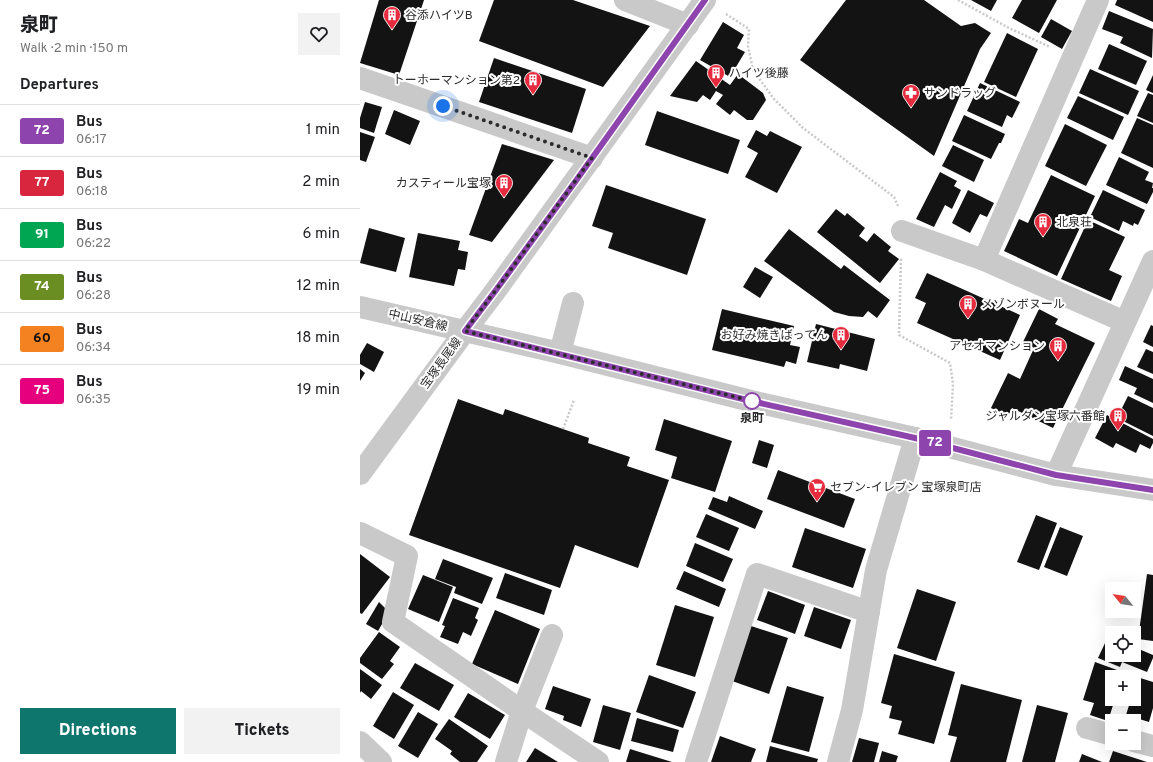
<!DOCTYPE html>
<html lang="en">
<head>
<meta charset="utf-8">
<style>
	:root { --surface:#fff; --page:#f2f2f2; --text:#202124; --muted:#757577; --line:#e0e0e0; --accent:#0f766e }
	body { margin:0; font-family:Overpass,"Noto Sans JP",sans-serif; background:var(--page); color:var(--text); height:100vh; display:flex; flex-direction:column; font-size:15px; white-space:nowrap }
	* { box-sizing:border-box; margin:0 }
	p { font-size:13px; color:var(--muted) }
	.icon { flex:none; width:22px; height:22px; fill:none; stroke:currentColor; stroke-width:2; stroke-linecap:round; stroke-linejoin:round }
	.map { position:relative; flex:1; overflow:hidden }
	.drawer { display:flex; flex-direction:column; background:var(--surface); width:360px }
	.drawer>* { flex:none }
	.badge { padding:0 8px; border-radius:3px; font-size:14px; line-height:26px }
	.needle { width:26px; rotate:300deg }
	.tools { position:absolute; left:745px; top:582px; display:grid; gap:8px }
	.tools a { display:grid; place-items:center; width:36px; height:36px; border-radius:0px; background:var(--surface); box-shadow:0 4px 16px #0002; font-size:20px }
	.you { position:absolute; width:20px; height:20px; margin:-10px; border:3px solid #fff; border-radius:50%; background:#1a73e8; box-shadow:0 0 0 6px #1a73e833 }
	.map>.badge { position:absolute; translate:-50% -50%; box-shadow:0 0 0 2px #fff }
	h2 { padding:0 20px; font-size:15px; line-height:36px }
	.round { display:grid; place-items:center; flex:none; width:42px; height:42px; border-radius:0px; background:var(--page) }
	.head { display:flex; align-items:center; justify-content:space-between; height:68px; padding:0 20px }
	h1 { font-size:19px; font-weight:800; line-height:30px }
	.button { display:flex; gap:8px; margin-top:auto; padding:8px 20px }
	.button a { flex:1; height:46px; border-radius:0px; background:var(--accent); color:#fff; font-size:16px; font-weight:800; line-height:46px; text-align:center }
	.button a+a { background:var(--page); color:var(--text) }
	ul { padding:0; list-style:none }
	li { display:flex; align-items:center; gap:12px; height:52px; padding:0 20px; border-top:1px solid var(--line) }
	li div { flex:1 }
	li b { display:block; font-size:15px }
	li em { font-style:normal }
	li .badge { min-width:44px; font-weight:700; text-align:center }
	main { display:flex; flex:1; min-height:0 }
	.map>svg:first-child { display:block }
</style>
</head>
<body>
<main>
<section class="drawer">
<div class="head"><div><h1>泉町</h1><p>Walk · 2 min · 150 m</p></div><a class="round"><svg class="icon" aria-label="heart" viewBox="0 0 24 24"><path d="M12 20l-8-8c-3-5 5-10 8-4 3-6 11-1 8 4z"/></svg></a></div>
<h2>Departures</h2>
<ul>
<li><span class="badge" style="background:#8e44ad;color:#fff">72</span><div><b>Bus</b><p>06:17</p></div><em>1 min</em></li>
<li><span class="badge" style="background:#d7263d;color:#fff">77</span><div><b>Bus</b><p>06:18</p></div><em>2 min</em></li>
<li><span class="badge" style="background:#00a651;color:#fff">91</span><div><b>Bus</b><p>06:22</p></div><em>6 min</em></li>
<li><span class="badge" style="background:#6b8e23;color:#fff">74</span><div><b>Bus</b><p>06:28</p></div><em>12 min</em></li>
<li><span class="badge" style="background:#f58220;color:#111">60</span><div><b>Bus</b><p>06:34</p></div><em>18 min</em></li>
<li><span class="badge" style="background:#e6007e;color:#fff">75</span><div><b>Bus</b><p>06:35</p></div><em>19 min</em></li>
</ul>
<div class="button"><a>Directions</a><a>Tickets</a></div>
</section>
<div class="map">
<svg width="793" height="762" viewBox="0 0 793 762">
	<rect width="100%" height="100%" fill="#fff"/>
	<!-- building -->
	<g fill="#131313">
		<path d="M19 0H64L39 75 0 63Z"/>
		<path d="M134 0H213L290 26 243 87 119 41Z"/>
		<path d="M486 0H564L601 26 615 23 631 33 620 49 574 156 440 60Z"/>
		<path d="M611 0H637L631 11Z"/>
		<path d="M662 0H697L679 33 652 18Z"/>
		<path d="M757 0H793V22L755 5Z"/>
		<path d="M749 11 793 29 792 58 760 43 763 37 742 29Z"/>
		<path d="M691 19 712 31 702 49 681 37Z"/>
		<path d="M363 22 384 35 377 48 385 52 370 77 340 60Z"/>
		<path d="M647 33 678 49 656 97 624 82Z"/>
		<path d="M749 44 787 61 776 85 738 69Z"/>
		<path d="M134 58 226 89 212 133 119 102Z"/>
		<path d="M336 61 370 85 378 74 403 93 406 100 393 120H387L374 110 370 115 356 104 363 95 356 91 350 100 343 95 337 102 310 96Z"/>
		<path d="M730 69 779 91 768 115 719 93Z"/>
		<path d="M793 75V93L786 90Z"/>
		<path d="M620 83 660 102 652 118 647 115 642 127 607 111Z"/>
		<path d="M788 93 793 95V123L777 116Z"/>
		<path d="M718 96 764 117 753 140 707 118Z"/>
		<path d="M5 102 22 107 14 133 0 128V118Z"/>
		<path d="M34 110 60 121 50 145 25 134Z"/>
		<path d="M297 111 380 140 368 174 285 145Z"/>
		<path d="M604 115 645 134 641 143H639L631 159 592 141Z"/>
		<path d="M777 118 793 125V168L761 153Z"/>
		<path d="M705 124 747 145 726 186 685 166Z"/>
		<path d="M396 130 407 136 410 131 442 147 417 193 385 177 398 153 387 147Z"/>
		<path d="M0 132 15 137 6 162 0 160Z"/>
		<path d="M142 144 194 160 132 242 109 235Z"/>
		<path d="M593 145 624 160 614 182 582 166Z"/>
		<path d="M759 157 789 172 785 180 793 183 792 188H793V192L787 204 746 185Z"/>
		<path d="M580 172 597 181 594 186 601 190 592 209 585 205 574 227 556 219Z"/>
		<path d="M691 175 735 196 697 276 644 251 659 219 668 223Z"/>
		<path d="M246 185 346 219 327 275 248 248 253 233 232 226Z"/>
		<path d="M608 190 634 203 627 217 620 214 610 233 592 223Z"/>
		<path d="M743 190 785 210 778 225 774 223 773 226 763 221 759 231 730 217Z"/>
		<path d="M476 209 485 216 487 213 505 228 499 236 507 242 514 233 531 247 528 251 539 259 520 283 457 232Z"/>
		<path d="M728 220 765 237 749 270 762 276 751 301 701 279Z"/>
		<path d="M9 228 45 238 36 272 0 263Z"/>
		<path d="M429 229 481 269 484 265 530 300 517 318 508 311 503 317 489 316 474 312 404 261Z"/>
		<path d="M58 233 100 241 98 250 108 252 105 270 98 269 94 286 49 277Z"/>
		<path d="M395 267 413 277 400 298 383 287Z"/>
		<path d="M567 273 660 315 640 360 557 323 566 303 555 298Z"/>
		<path d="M362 309 434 326 430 345 440 347 436 364 426 361 424 367 352 350Z"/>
		<path d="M679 309 698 319 695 324 735 343 693 428 652 408 648 416 631 408 648 373 660 379 674 348 663 342Z"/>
		<path d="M456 324 515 339 507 371 480 364 479 369 447 362Z"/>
		<path d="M791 325 793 326V347L783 342Z"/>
		<path d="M7 343 24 352 14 372 0 364V355Z"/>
		<path d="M786 349 793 352V374L777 367Z"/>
		<path d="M765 366 793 379V403L774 394 777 388 759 380Z"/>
		<path d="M0 369 5 373 0 381Z"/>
		<path d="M768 396 793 408V436L757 418Z"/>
		<path d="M98 399 143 415 145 409 229 438 228 443 270 457 267 466 309 480 278 568 215 545 200 588 49 535Z"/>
		<path d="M747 415 793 439V443L790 449 780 444 776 453 756 443 753 448 735 438Z"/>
		<path d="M304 419 372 441 355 492 311 478 317 457 295 450Z"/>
		<path d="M399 440 414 445 407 468 392 463Z"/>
		<path d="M418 470 495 499 484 528 407 499Z"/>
		<path d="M369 496 403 511 395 529 348 509 353 497 367 502Z"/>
		<path d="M346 514 379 528 369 551 336 537Z"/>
		<path d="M676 515 697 523 679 570 657 562Z"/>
		<path d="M700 527 723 536 707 576 684 567Z"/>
		<path d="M445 528 506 549 493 588 432 567Z"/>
		<path d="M335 543 373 559 363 582 326 566Z"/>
		<path d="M0 554 30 577 2 614 0 613Z"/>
		<path d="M83 559 133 578 122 604 94 593 96 587 75 579Z"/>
		<path d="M324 571 366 589 359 607 316 589Z"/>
		<path d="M145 573 192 590 184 615 136 598Z"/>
		<path d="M787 574 793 575V641L778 639Z"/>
		<path d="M63 575 93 587 79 622 48 609Z"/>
		<path d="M557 589 596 602 576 661 537 648Z"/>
		<path d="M408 591 445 605 435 634 397 620Z"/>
		<path d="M93 598 119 608 115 618 118 620 111 636 103 632 98 644 80 637 85 626 82 625Z"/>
		<path d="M19 602 29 612 18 631 6 624Z"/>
		<path d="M315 605 354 617 335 677 296 665Z"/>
		<path d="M454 607 491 620 481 649 444 636Z"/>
		<path d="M135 610 180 629 158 684 112 664Z"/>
		<path d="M391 626 428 638 409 694 372 681Z"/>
		<path d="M19 632 40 647 30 661 34 664 22 679 0 663V658Z"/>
		<path d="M746 641 752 643V655H774V647L793 655V658L787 672 762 662 760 667 738 658Z"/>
		<path d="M534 654 595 672 574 744 538 734 542 721 529 718 532 706 521 703Z"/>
		<path d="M735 662 757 670 755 677H752V685L749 694 752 695V699H755L748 721 730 715 734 703 723 700Z"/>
		<path d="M55 663 94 685 79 711 40 688Z"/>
		<path d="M0 669 22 685 11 699 1 691 0 693Z"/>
		<path d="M289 675 336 692 323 728 276 712Z"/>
		<path d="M777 677 793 682V708L789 722 766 715 771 699H774V688Z"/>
		<path d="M601 684 662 700 646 762H590L597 737 588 735Z"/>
		<path d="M193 686 231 699 221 727 203 720 204 716 185 709Z"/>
		<path d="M427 686 464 697 449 752 411 742Z"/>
		<path d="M33 692 54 705 34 739 13 726Z"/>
		<path d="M108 693 145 715 130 739 94 717Z"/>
		<path d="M243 705 271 713 260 750 233 742Z"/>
		<path d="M677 705 708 713 695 762H662Z"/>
		<path d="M58 712 78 724 58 758 38 746Z"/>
		<path d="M277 718 319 730 313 752 271 741Z"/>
		<path d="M89 719 128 746 117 762H100L90 754 92 751 75 739Z"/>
		<path d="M360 736 396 749 391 762H351Z"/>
		<path d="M499 738 519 743 514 762H492Z"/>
		<path d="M410 746 458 759 457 762H406Z"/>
		<path d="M175 748 198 762H166Z"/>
		<path d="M270 749 312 762H266Z"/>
		<path d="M522 751 538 756 536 762H519Z"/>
		<path d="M753 751 787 762H749Z"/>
		<path d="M722 754 742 762H719Z"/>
	</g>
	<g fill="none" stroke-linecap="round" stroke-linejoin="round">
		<!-- path -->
		<g stroke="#c9c9c9" stroke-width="2.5" stroke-dasharray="2 2" stroke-linecap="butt">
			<path d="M598 0 649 28 690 47"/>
			<path d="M366 14 389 29 388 46 393 70 414 99 443 128 534 197 538 206"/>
			<path d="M541 259 539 335 590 363 593 384 591 420"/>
			<path d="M203 429 214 400"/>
		</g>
		<!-- minor -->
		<g stroke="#c9c9c9" stroke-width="22">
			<path d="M265 0 328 25"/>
			<path d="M0 78 232 158"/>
			<path d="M542 231 624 260 765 322"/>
			<path d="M624 260 738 0"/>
			<path d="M0 307 200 353 391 401 555 438 696 475 793 490"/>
			<path d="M200 353 213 303"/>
			<path d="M0 474 105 331 136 290 345 0"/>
			<path d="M696 475 793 261"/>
			<path d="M0 533 47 556 33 622 162 711 238 762"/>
			<path d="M727 728 752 735"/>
			<path d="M774 741 793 746"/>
			<path d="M0 742 21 762"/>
			<path d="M146 762 162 711 192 635"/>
			<path d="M336 762 397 574 509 612"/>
			<path d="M478 762 492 710 516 570 555 438"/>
		</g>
	</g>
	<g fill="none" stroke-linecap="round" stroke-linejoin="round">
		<defs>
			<path id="line" d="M345 0 215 182 136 290 105 331 391 401 555 438 696 475 793 490"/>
		</defs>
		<!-- line casing -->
		<use href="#line" stroke="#fff" stroke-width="9"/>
		<!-- line -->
		<use href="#line" stroke="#8e44ad" stroke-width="6"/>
		<!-- walk -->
		<path stroke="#2c2c2c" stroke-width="4" stroke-dasharray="0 7.2" d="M83 106 232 158 136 290 105 331 392 401"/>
	</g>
	<!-- icons -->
	<defs>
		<symbol id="building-pin" viewBox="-11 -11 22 30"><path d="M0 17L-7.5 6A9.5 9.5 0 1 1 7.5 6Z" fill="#e72b3f" stroke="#fff"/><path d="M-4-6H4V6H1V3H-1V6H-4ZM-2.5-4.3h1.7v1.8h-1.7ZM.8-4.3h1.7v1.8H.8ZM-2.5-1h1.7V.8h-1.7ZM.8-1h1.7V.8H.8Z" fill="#fff"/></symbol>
		<symbol id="pharmacy-pin" viewBox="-11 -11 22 30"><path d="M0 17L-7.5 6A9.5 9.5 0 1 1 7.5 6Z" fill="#e72b3f" stroke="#fff"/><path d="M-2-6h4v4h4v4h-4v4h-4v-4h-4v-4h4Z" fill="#fff"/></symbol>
		<symbol id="supermarket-pin" viewBox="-11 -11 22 30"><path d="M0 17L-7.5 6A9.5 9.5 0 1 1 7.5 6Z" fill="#e72b3f" stroke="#fff"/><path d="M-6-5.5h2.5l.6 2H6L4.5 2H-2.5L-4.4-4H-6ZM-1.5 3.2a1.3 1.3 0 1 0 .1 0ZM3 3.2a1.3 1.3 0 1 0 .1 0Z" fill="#fff"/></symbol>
	</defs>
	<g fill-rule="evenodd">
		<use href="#building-pin" x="22" y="5" width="20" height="27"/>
		<use href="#building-pin" x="346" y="63" width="20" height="27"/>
		<use href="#building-pin" x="163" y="70" width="20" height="27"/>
		<use href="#pharmacy-pin" x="541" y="83" width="20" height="27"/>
		<use href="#building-pin" x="134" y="173" width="20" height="27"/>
		<use href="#building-pin" x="673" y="212" width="20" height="27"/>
		<use href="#building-pin" x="598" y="294" width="20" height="27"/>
		<use href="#building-pin" x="471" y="325" width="20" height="27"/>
		<use href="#building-pin" x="688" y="336" width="20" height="27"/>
		<use href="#building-pin" x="748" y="406" width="20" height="27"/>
		<use href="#supermarket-pin" x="447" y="477" width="20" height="27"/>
	</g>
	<!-- markers -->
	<circle fill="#fff" stroke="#8e44ad" stroke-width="2" cx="392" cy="401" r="8"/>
	<g text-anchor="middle" stroke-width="4" stroke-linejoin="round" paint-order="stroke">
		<!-- poi labels -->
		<g font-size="12" fill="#2c2c2c" stroke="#fff" text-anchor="start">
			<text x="45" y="19">谷添ハイツB</text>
			<text x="369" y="77">ハイツ後藤</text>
			<text x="160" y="84" text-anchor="end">トーホーマンション第2</text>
			<text x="564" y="97">サンドラッグ</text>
			<text x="131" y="187" text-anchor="end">カスティール宝塚</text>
			<text x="696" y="226">北泉荘</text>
			<text x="621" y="308">メゾンボヌール</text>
			<text x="468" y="339" text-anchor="end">お好み焼きばってん</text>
			<text x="685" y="350" text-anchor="end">アセオマンション</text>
			<text x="745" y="420" text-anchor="end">ジャルダン宝塚六番館</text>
			<text x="470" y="491">セブン-イレブン 宝塚泉町店</text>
		</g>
		<!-- street labels -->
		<g font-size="12" fill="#2c2c2c" stroke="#fff">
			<text transform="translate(58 320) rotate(13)" y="4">中山安倉線</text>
			<text transform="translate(81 363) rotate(-54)" y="4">宝塚長尾線</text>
		</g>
		<!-- stop labels -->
		<g font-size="12" font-weight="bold" fill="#2c2c2c" stroke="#fff">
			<text x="392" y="422">泉町</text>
		</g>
	</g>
</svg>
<div class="tools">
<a><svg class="needle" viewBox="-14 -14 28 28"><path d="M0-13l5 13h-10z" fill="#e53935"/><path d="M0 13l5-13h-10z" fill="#757577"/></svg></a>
<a><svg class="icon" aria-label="locate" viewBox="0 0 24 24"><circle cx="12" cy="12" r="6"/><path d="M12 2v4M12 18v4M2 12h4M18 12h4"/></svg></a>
<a>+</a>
<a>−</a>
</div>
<div class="you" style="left:83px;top:106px"></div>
<b class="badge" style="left:575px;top:443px;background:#8e44ad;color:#fff">72</b>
</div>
</main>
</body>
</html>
